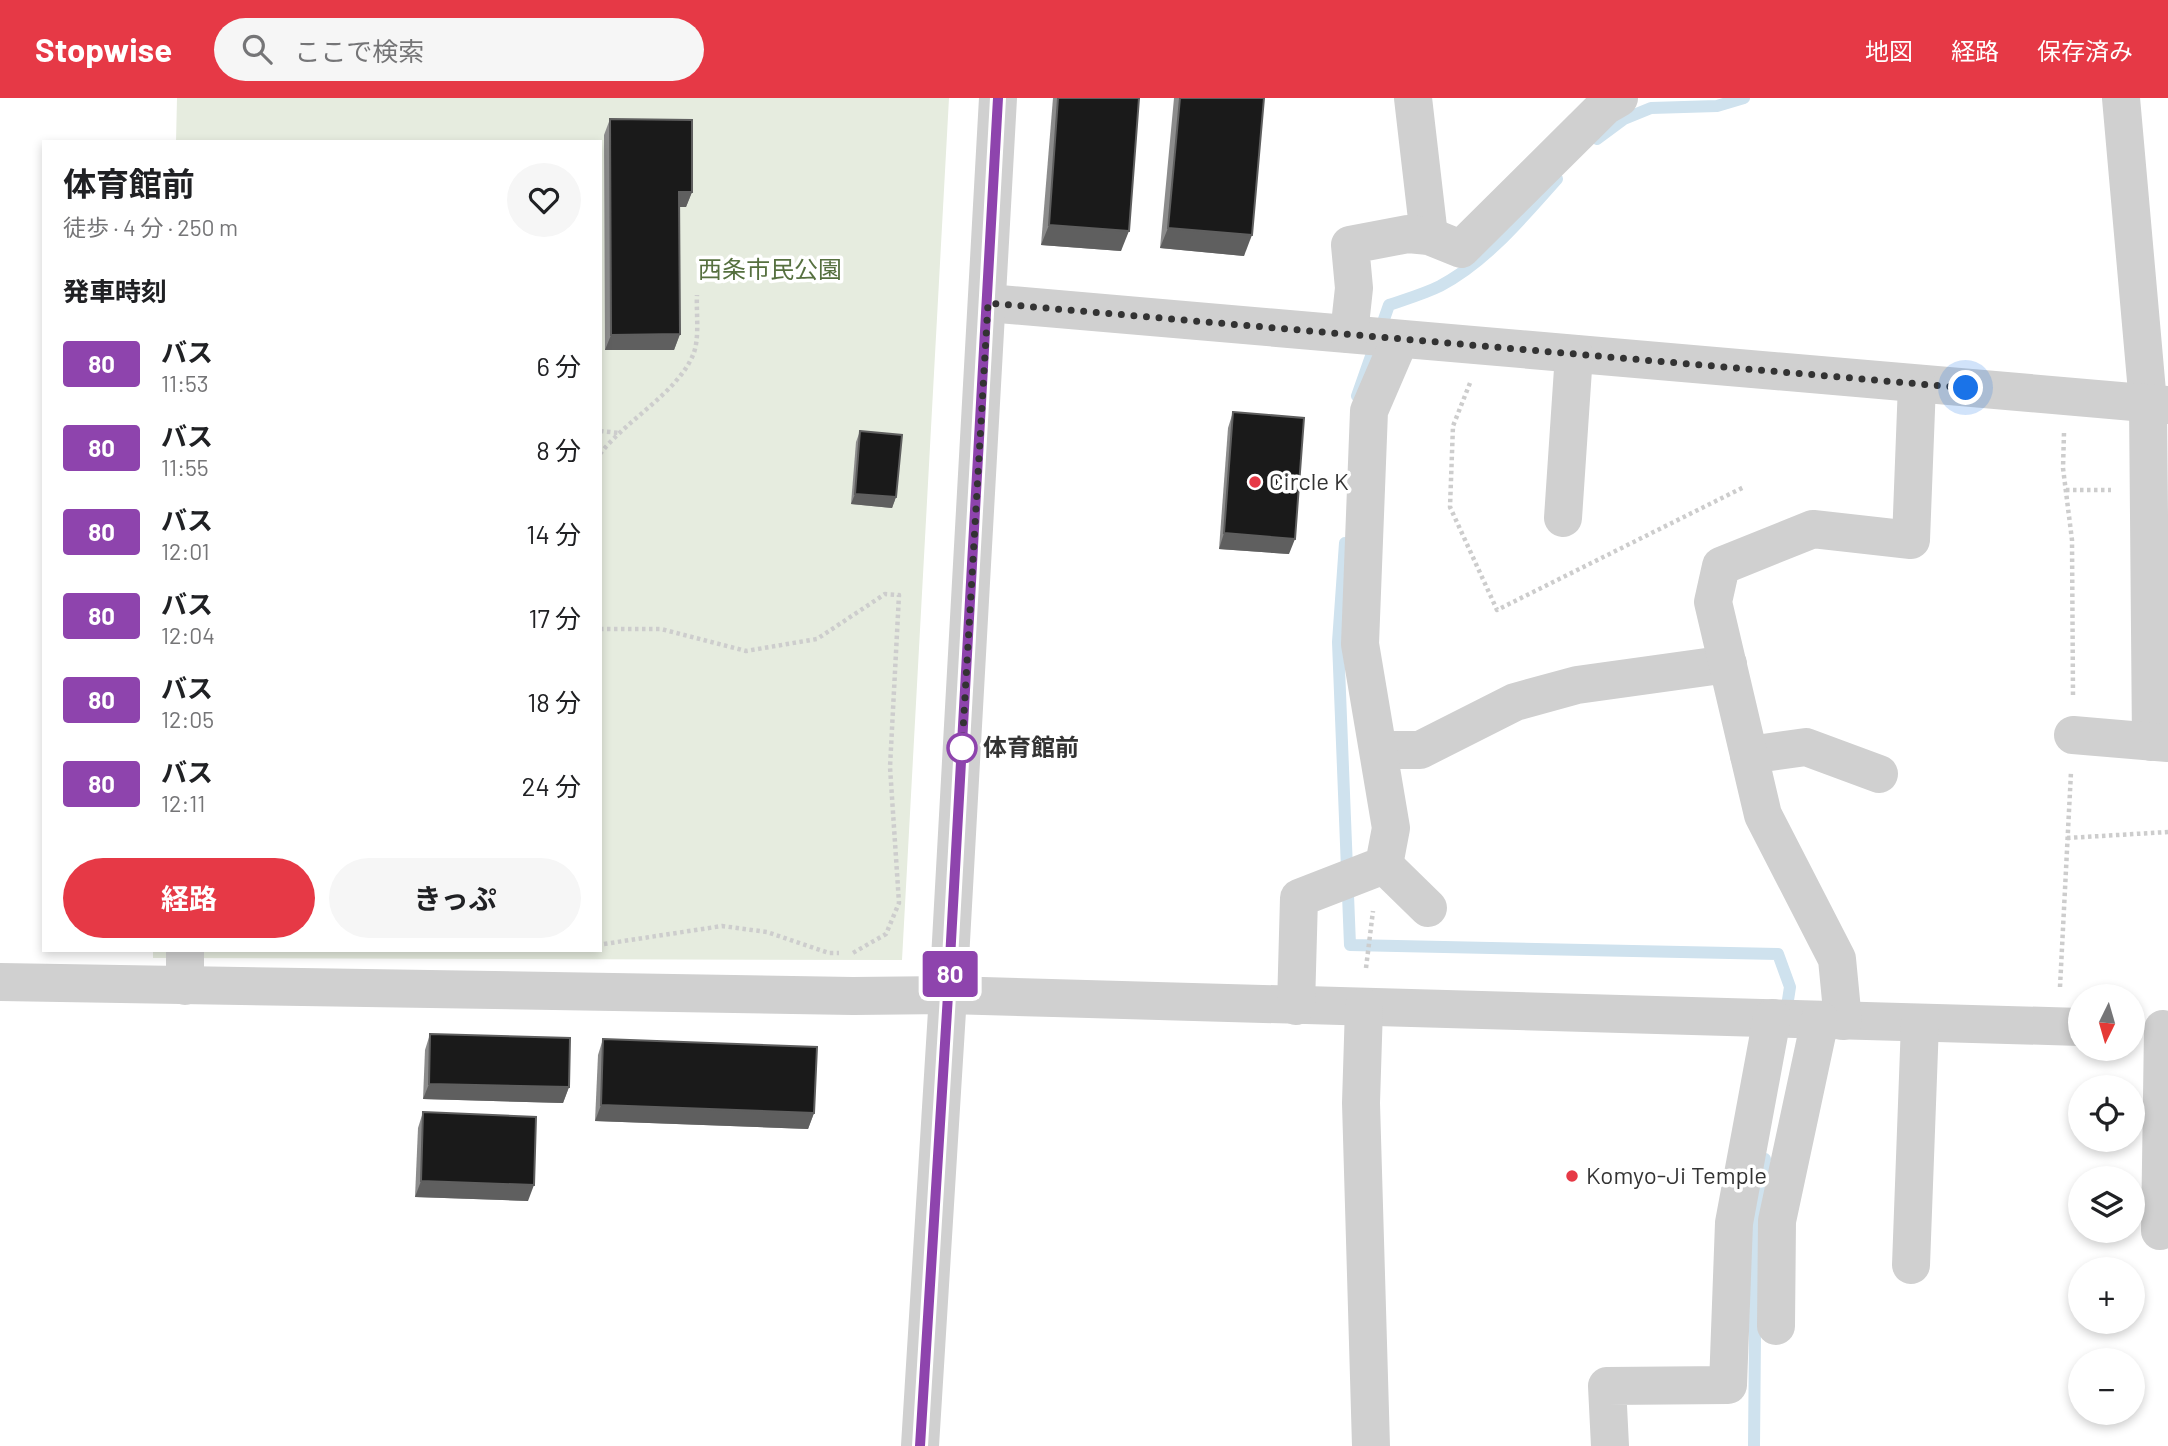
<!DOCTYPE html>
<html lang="ja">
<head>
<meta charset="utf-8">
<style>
	:root { --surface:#fff; --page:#f6f6f6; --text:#202124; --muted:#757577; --accent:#e63946 }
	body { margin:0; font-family:Barlow,"Noto Sans JP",sans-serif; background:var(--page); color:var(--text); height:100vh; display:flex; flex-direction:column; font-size:26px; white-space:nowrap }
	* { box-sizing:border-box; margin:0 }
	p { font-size:23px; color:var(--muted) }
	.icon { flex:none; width:38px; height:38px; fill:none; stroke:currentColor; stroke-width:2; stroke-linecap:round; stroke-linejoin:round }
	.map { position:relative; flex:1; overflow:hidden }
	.side { position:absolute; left:42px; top:42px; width:560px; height:812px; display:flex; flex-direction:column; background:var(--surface); border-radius:0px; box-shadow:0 4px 10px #0003 }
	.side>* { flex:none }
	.badge { padding:0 14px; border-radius:5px; font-size:24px; line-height:46px }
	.needle { width:46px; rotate:185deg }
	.fabs { position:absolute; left:2068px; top:886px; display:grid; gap:14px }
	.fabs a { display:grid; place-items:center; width:77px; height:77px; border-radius:50%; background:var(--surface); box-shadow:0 4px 10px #0003; font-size:35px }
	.you { position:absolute; width:35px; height:35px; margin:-18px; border:5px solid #fff; border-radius:50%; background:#1a73e8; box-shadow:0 0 0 10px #1a73e833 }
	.map>.badge { position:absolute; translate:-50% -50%; box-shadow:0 0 0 4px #fff }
	h2 { padding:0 21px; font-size:26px; line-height:63px }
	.round { display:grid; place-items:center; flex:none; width:74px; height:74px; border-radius:37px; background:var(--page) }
	.overview { display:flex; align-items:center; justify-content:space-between; height:119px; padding:0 21px }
	h1 { font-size:33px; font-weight:700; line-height:52px }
	.button { display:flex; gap:14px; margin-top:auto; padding:14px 21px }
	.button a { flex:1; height:80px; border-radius:42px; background:var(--accent); color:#fff; font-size:28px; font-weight:700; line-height:80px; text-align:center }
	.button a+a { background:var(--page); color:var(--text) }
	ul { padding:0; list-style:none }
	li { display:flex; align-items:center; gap:21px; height:84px; padding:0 21px }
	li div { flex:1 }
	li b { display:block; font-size:26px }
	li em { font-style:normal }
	li .badge { min-width:77px; font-weight:700; text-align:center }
	header { display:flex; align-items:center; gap:42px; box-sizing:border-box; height:98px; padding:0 35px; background:var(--accent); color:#fff }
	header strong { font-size:33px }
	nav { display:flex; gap:38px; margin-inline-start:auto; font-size:24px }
	.search { width:490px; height:63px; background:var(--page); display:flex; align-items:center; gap:18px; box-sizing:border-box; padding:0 24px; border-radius:38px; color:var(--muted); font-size:26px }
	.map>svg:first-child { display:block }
</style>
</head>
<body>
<header>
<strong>Stopwise</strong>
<div class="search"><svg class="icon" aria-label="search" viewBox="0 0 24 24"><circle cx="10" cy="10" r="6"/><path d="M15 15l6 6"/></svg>ここで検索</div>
<nav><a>地図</a><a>経路</a><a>保存済み</a></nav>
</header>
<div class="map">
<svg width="2168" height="1348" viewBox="0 0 2168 1348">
	<rect width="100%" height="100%" fill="#fff"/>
	<!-- green -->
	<path fill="#e6ecdf" d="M177 0H949L902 862 153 860V852H600V44H176Z"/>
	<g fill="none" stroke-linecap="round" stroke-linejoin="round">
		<!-- stream -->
		<g stroke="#cfe2ee" stroke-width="12">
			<path d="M1597 41 1624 21 1651 10 1717 8 1744 0"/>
			<path d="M1357 298 1389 207C1406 201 1424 196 1440 188 1487 163 1522 120 1557 81"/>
			<path d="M1345 445 1338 544 1350 847 1778 856 1790 889 1786 915"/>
			<path d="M1754 1348 1756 1122 1765 1061"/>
		</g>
		<!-- path -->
		<g stroke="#cdcdcd" stroke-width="4.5" stroke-dasharray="3.5 3.5" stroke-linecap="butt">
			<path d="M1470 285 1453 328 1450 409 1497 512 1744 389"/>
			<path d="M600 333 619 335"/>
			<path d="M2064 335 2063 370 2072 442 2073 599"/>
			<path d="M600 356C626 322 677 295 693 257 700 241 696 214 697 197"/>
			<path d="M2066 392H2111"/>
			<path d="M600 531H661L746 553 817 541 885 496 899 497 890 669 899 805 886 836 851 856"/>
			<path d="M2067 740 2168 734"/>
			<path d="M604 846 722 828 767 834 829 855H839"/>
			<path d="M1366 870 1373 813"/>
			<path d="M2060 889 2071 674"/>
		</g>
		<!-- minor -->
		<g stroke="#d0d0d0" stroke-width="38">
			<path d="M1413 0 1429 138"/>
			<path d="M2121 0 2148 305 2151 644"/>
			<path d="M988 205 2168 307"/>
			<path d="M1349 236 1354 190 1350 147 1408 136 1429 138 1461 151 1605 8 1619 0"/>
			<path d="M1563 420 1574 256"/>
			<path d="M2073 637 2168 645"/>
			<path d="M1379 652H1420L1515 604 1577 587 1728 566"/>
			<path d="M1749 657 1806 649 1879 676"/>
			<path d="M1384 767 1428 810"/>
			<path d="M0 884 853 898 948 897 2081 929"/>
			<path d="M185 888V852"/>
			<path d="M1296 908 1299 800 1384 767 1391 730 1360 546 1369 313 1400 241"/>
			<path d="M1364 909 1361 1005 1371 1348"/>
			<path d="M1843 923 1837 861 1763 717 1713 504 1721 468 1813 431 1911 442 1917 286"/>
			<path d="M2160 1133 2163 931"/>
			<path d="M1911 1167 1920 925"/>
			<path d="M1776 1228 1777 1123 1820 922"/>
			<path d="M920 1348 948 897 998 0"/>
			<path d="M1610 1348 1607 1288 1728 1287 1734 1125 1772 920"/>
		</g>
	</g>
	<!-- wall -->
	<g fill="#8c8c8c">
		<path d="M1053 0H1139L1121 153 1041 147Z"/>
		<path d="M1174 0H1264L1244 158 1160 150Z"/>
		<path d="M610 21 692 94 686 109H680V236L674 252H605L604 37Z"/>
		<path d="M1233 314 1289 456 1219 451 1228 330Z"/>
		<path d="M860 333 896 399 892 410 851 406 856 344Z"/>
		<path d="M430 936 569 989 563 1005 423 1001 425 952Z"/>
		<path d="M603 941 814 1015 808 1031 595 1023 598 957Z"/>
		<path d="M423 1014 528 1103 415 1099 418 1030Z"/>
	</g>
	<!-- shaded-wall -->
	<g fill="#5f5f5f">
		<path d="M679 94H692L686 109H674Z"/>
		<path d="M1049 127 1129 133 1121 153 1041 147Z"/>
		<path d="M1168 130 1252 137 1244 158 1160 150Z"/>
		<path d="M680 236 674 252H605L611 237Z"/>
		<path d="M855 396 896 399 892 410 851 406Z"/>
		<path d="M1224 435 1295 441 1289 456 1219 451Z"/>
		<path d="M429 986 569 989 563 1005 423 1001Z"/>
		<path d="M601 1007 814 1015 808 1031 595 1023Z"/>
		<path d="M421 1083 534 1087 528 1103 415 1099Z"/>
	</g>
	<!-- building -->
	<g fill="#1a1a1a" stroke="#5f5f5f" stroke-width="2">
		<path d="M1058 0H1139L1129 133 1049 127Z"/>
		<path d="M1180 0H1264L1252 137 1168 130Z"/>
		<path d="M610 21 692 22V94H679L680 236 611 237Z"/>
		<path d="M1233 314 1304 320 1295 441 1224 435Z"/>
		<path d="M860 333 902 337 896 399 855 396Z"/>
		<path d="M430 936 570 940 569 989 429 986Z"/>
		<path d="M603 941 817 949 814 1015 601 1007Z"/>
		<path d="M423 1014 536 1019 534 1087 421 1083Z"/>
	</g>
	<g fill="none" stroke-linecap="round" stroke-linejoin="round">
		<defs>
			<path id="line" d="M920 1348 948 897 998 0"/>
		</defs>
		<!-- line casing -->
		<use href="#line" stroke="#fff" stroke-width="16"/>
		<!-- line -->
		<use href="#line" stroke="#8e44ad" stroke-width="10"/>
		<!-- walk -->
		<path stroke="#333" stroke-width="7" stroke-dasharray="0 12.6" d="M962 650 988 205 1966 290"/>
	</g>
	<!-- markers -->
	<g fill="#e63946" stroke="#fff" stroke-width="2.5">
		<circle cx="1255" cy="384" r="7"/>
		<circle cx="1572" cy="1078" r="7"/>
	</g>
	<circle fill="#fff" stroke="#8e44ad" stroke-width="3.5" cx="962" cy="650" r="14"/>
	<g text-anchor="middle" stroke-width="7" stroke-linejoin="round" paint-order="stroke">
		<!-- park labels -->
		<g font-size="24" fill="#56703f" stroke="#fff">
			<text x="770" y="180">西条市民公園</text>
		</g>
		<!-- poi labels -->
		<g font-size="24" fill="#333" stroke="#fff" text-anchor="start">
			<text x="1269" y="392">Circle K</text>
			<text x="1586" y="1086">Komyo-Ji Temple</text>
		</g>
		<!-- stop labels -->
		<g font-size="24" font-weight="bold" fill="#333" stroke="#fff" text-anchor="start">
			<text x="983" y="658">体育館前</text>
		</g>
	</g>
</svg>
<div class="fabs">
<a><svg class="needle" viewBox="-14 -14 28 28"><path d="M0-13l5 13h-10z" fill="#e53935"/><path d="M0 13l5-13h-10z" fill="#757577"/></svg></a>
<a><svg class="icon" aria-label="locate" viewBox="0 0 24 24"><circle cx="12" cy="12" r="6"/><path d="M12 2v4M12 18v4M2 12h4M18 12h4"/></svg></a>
<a><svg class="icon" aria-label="layers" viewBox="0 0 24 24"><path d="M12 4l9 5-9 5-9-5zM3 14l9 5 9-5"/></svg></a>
<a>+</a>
<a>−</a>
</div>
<div class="you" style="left:1966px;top:290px"></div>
<b class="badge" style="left:950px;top:876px;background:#8e44ad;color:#fff">80</b>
<section class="side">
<div class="overview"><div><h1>体育館前</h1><p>徒歩 · 4 分 · 250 m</p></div><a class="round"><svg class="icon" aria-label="heart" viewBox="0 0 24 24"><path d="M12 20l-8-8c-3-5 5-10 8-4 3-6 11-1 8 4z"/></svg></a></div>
<h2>発車時刻</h2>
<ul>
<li><span class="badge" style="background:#8e44ad;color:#fff">80</span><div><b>バス</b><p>11:53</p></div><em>6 分</em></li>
<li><span class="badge" style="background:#8e44ad;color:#fff">80</span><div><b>バス</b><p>11:55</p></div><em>8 分</em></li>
<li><span class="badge" style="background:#8e44ad;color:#fff">80</span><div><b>バス</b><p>12:01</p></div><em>14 分</em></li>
<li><span class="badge" style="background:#8e44ad;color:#fff">80</span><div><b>バス</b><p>12:04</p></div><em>17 分</em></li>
<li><span class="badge" style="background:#8e44ad;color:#fff">80</span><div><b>バス</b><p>12:05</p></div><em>18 分</em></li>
<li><span class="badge" style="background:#8e44ad;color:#fff">80</span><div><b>バス</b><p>12:11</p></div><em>24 分</em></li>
</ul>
<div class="button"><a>経路</a><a>きっぷ</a></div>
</section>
</div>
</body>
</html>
